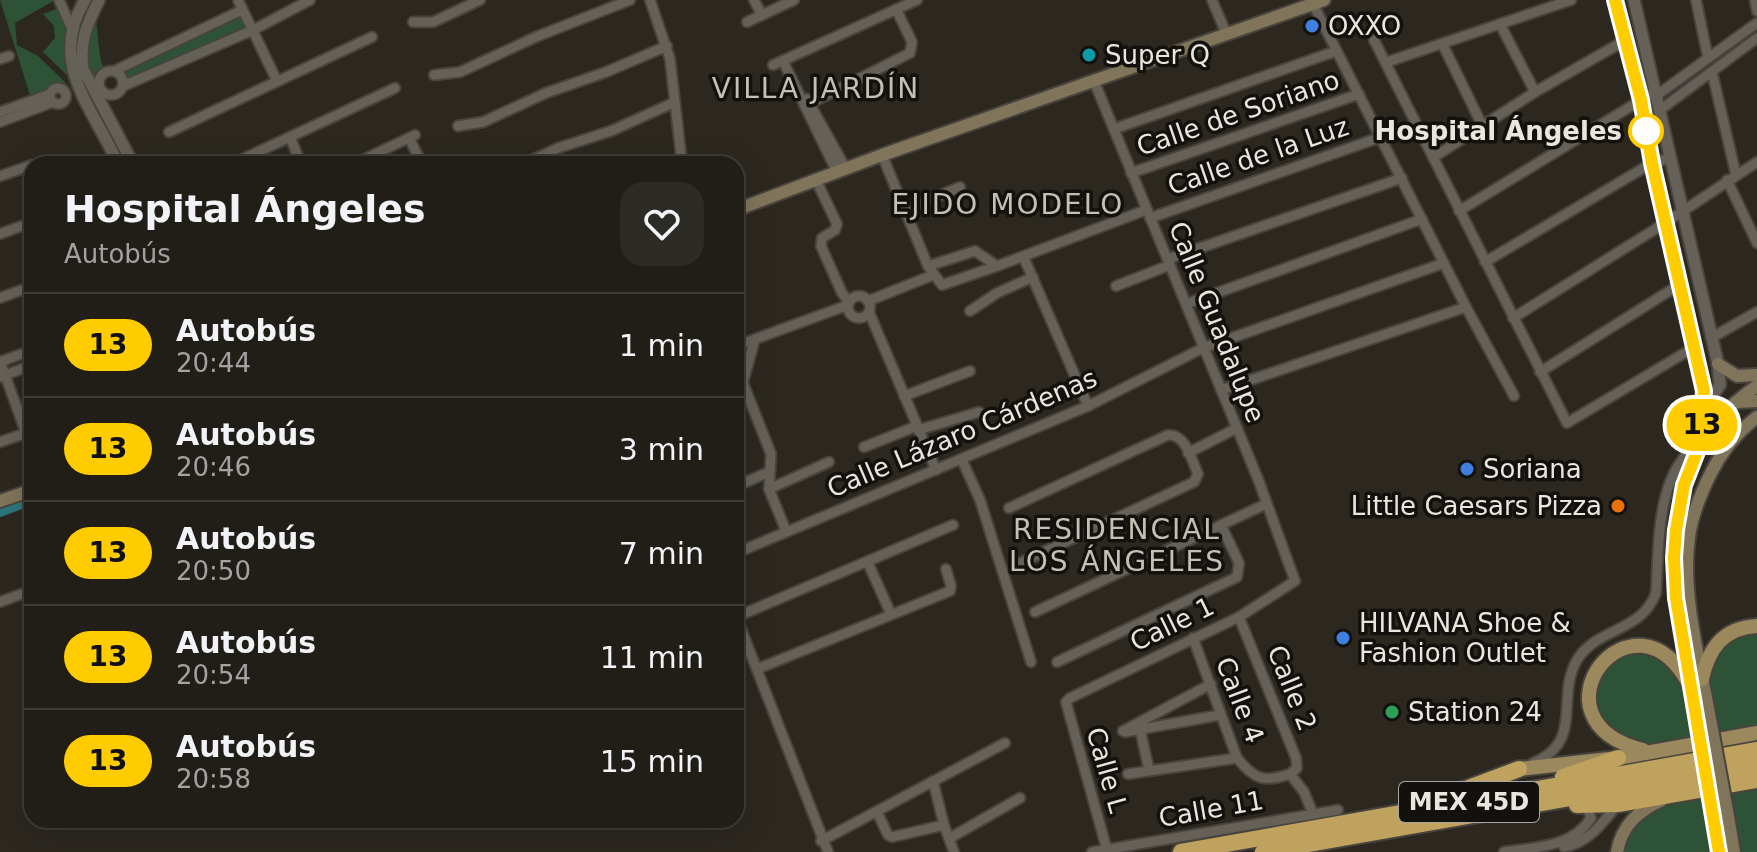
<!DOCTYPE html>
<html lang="es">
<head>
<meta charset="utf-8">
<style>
	:root { --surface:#211e18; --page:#2d2b25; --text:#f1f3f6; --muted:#a2a2a2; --line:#3e3c37 }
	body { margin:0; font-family:"DejaVu Sans",sans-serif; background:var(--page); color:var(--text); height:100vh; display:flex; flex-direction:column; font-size:30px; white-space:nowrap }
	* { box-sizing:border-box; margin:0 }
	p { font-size:26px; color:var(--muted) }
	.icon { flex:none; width:44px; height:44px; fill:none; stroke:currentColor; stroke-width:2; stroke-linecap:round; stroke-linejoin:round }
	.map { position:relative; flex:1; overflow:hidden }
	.side { position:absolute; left:24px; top:156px; width:720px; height:672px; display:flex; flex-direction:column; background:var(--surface); border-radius:24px; box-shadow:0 8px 32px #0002,0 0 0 2px var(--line) }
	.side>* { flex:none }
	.badge { padding:0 16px; border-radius:26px; font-size:28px; line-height:52px }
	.map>.badge { position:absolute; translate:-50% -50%; box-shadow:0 0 0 4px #fff }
	.round { display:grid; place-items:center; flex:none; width:84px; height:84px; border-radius:24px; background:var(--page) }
	.head { display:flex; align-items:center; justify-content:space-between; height:136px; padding:0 40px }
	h1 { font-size:38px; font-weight:600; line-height:60px }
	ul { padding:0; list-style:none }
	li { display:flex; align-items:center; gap:24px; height:104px; padding:0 40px; border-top:2px solid var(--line) }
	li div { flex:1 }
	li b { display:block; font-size:30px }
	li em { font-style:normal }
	li .badge { min-width:88px; font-weight:700; text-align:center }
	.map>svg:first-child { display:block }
</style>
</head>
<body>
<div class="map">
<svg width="1757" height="852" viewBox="0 0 1757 852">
	<rect width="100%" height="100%" fill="#2c2820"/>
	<!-- green -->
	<g fill="#2d5236">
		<path d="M0 0H55L15 23 17 45 38 56 66 83 30 95Z"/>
		<path d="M59 8 68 30 71 79 43 52 55 38 54 26 43 14Z"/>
		<path d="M239 14 247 29 126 83 119 71Z"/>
		<path d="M95 15C99 34 97 52 104 70L90 76 87 38Z"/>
		<path d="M1757 629V727L1716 737 1705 676 1726 638Z"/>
		<path d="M1648 648 1683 678 1697 740 1649 749 1602 726 1591 690 1604 662Z"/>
		<path d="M1757 783V852H1739L1727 789Z"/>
		<path d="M1704 793 1714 852H1622C1630 811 1668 799 1704 793Z"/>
	</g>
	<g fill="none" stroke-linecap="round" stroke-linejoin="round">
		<!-- canal -->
		<path stroke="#2c777c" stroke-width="8" d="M0 513 32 501"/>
		<defs>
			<g id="minor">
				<path d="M59 0 72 29"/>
				<path d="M238 0 277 81"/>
				<path d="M650 0 670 59 682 164"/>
				<path d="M754 0 762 15"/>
				<path d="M1212 0 1226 33"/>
				<path d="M1696 0 1708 58"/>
				<path d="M1755 0 1757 11"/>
				<path d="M1313 4 1466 307 1514 396"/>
				<path d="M413 22H433L480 0"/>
				<path d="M747 22 794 0"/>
				<path d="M1500 24 1535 92"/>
				<path d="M1374 40 1567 423 1693 348"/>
				<path d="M1443 45 1482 125"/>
				<path d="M0 59 9 56"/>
				<path d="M783 61 837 172"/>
				<path d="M1387 62 1571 0"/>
				<path d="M773 65 917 0"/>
				<circle cx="111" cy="83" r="12"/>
				<path d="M114 71 242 10"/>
				<path d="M1712 72 1736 175"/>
				<path d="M434 75 460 72 538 36 630 0"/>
				<path d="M1094 81 1258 479 1295 581 1239 617 1070 698 1066 702 1107 850"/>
				<path d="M123 86 253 30 310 0"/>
				<circle cx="58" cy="96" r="8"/>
				<path d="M1657 95 1757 23"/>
				<path d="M807 99 846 169"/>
				<path d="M805 106 910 53 912 42 896 9"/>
				<path d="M1660 110 1757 38"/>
				<path d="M0 112 50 94"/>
				<path d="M0 122 53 102"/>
				<path d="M458 126 483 122 546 93 606 72 667 46"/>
				<path d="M1114 129 1336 51"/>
				<path d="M169 132 372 37"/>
				<path d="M290 137 301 164"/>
				<path d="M409 138 422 164"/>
				<path d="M882 155 928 266 942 285 997 266"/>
				<path d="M1434 157 1535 92 1624 41"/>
				<path d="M232 164 395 88"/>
				<path d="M354 164 415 135"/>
				<path d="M524 164 558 148 611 131 675 102"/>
				<path d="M1131 173 1359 94"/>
				<path d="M0 176 32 165"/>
				<path d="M816 180 837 224 835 230 822 238 821 246 842 293 849 302"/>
				<path d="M1727 180 1757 243"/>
				<path d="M906 210 960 187"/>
				<path d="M1459 211 1656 91"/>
				<path d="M1150 218 1381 137"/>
				<path d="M0 234 32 222"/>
				<path d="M1024 258 1088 406"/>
				<path d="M1168 259 1402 178"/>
				<path d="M1485 262 1652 163 1670 158"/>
				<path d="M928 266 975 251 997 266 1146 210"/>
				<path d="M1116 286 1170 265"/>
				<circle cx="859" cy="307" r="11"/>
				<path d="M0 298 32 286"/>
				<path d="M868 301 933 275"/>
				<path d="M1186 304 1422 219"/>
				<path d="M970 311 997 293 1033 277"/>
				<path d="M869 312 936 470"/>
				<path d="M1513 318 1665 223 1757 162"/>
				<path d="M1711 338 1757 312"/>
				<path d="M736 346 848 305"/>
				<path d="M0 361 26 433"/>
				<path d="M0 362 32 350"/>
				<path d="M736 365 771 454 769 489 786 531"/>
				<path d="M1540 372 1679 285"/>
				<path d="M0 377 32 365"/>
				<path d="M736 385 743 382 755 339"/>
				<path d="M1221 390 1466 307"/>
				<path d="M904 396 970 371"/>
				<path d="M918 430 979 412"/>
				<path d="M0 442 32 431"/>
				<path d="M864 447 917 426"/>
				<path d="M1188 453 1237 428"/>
				<path d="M962 460 980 500 1031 662"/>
				<path d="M739 485 769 472"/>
				<path d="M769 489 829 462"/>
				<path d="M1009 508 1168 435C1186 434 1191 459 1198 474L1194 482 1020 563"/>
				<path d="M736 553 1088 406 1203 348 1444 263"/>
				<path d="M868 563 891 614"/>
				<path d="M0 602 32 590"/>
				<path d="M1035 612 1266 504"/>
				<path d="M736 616 828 852"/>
				<path d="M736 617 953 525"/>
				<path d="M1239 617 1296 758 1297 768 1290 774"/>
				<path d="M1193 638 1237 758C1254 779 1263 783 1290 774"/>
				<path d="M1057 662 1237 577 1239 563 1221 525"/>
				<path d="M757 669 950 591 951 586 946 569"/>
				<path d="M1140 729 1149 770"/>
				<path d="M1123 731 1211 684"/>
				<path d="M1123 731 1125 732 1220 715"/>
				<path d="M1533 763C1585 741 1555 698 1577 660 1597 627 1641 633 1656 593 1659 548 1655 470 1700 444"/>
				<path d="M1128 774 1237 758"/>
				<path d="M1290 774 1304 792 1313 814"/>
				<path d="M933 781 944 825"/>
				<path d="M877 812 888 835 892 837 944 825 954 852"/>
				<path d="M950 838 1020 798"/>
				<path d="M821 841 1005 743"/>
				<path d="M1564 847C1589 843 1602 823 1618 804"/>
				<path d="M1092 852 1338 810"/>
				<path d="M1504 852C1535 847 1572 848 1591 818L1586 805"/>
			</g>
			<g id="tertiary">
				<path d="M85 0C47 63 93 107 118 164"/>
				<path d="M99 0C87 24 79 42 83 69L133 164"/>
				<path d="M1615 0 1641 100 1652 163 1704 391 1700 444"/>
				<path d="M1634 0 1718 364 1720 385 1705 405"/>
			</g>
			<g id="secondary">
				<path d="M736 210 882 155 1324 0"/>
				<path d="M1718 364 1737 376 1757 375"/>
				<path d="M1736 402 1757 401"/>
				<path d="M0 501 32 490"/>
				<path d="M1709 713C1699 659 1681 591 1689 537 1692 514 1701 493 1711 473 1722 451 1737 432 1757 417"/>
				<path d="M1696 717C1676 603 1642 463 1757 386"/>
				<path d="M1728 816 1734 852"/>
				<path d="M1713 818 1719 852"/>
				<path d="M1617 852C1622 825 1638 811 1662 800"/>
			</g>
			<g id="primary">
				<path d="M1702 679C1709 648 1723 628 1757 626"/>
				<path d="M1643 750C1522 720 1634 577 1690 686"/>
				<path d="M1519 769 1618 758 1757 733"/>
			</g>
			<g id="motorway">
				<path d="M1563 777 1618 758"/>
				<path d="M1430 799 1463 790 1519 769"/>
				<path d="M1577 805 1618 804 1757 780"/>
				<path d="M1181 852 1757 750"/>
				<path d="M1263 852 1757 765"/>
			</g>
		</defs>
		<!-- minor casing -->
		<use href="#minor" stroke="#48443d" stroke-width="13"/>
		<!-- tertiary casing -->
		<use href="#tertiary" stroke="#48443d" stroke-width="15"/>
		<!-- secondary casing -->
		<use href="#secondary" stroke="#48443d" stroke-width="16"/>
		<!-- primary casing -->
		<use href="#primary" stroke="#48443d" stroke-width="18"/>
		<!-- motorway casing -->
		<use href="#motorway" stroke="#48443d" stroke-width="20"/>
		<!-- minor -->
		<use href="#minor" stroke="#666158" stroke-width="9"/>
		<!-- tertiary -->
		<use href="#tertiary" stroke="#666158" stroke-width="11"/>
		<!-- secondary -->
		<use href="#secondary" stroke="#80745a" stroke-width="12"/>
		<!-- primary -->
		<use href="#primary" stroke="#9b885c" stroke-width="14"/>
		<!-- motorway -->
		<use href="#motorway" stroke="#bea25e" stroke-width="16"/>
		<defs>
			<g id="secondary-bridge">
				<path d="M1709 713 1728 816"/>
				<path d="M1696 717 1713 818"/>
			</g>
		</defs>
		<!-- secondary-bridge casing -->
		<use href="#secondary-bridge" stroke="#48443d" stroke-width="16" stroke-linecap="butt"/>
		<!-- secondary-bridge -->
		<use href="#secondary-bridge" stroke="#80745a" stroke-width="12"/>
	</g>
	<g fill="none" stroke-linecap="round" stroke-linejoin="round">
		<defs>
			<path id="line" d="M1615 0 1641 100 1652 163 1704 391 1700 444 1684 485 1676 530 1674 558 1676 598 1719 852"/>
		</defs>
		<!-- line casing -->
		<use href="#line" stroke="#fff" stroke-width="18"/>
		<!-- line -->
		<use href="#line" stroke="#fc0" stroke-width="12"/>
	</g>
	<!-- markers -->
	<g fill="#3f7fe0" stroke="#13110d" stroke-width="3">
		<circle cx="1312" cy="26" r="8"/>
		<circle cx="1467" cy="469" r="8"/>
		<circle cx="1343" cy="638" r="8"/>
	</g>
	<circle fill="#0f9aa8" stroke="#13110d" stroke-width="3" cx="1089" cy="55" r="8"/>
	<circle fill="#fff" stroke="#fc0" stroke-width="4" cx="1646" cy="131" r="16"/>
	<circle fill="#e8710a" stroke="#13110d" stroke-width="3" cx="1618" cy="506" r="8"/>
	<circle fill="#2e9e5b" stroke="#13110d" stroke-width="3" cx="1392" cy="712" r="8"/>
	<g text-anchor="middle" stroke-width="7" stroke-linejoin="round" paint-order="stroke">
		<!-- shield labels -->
		<rect fill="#13110d" stroke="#a9a6a1" stroke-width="2" x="1399" y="782" width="140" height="40" rx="6"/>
		<g font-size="24" font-weight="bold" fill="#e9e6e0">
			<text x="1469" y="810">MEX 45D</text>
		</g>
		<!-- poi labels -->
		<g font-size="26" fill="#e9e6e0" stroke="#13110d" text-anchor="start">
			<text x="1328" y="35">OXXO</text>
			<text x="1105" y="64">Super Q</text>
			<text x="1483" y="478">Soriana</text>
			<text x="1602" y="515" text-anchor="end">Little Caesars Pizza</text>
			<text x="1359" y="632">HILVANA Shoe &amp;<tspan x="1359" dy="30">Fashion Outlet</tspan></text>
			<text x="1408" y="721">Station 24</text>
		</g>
		<!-- street labels -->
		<g font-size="26" fill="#e9e6e0" stroke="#13110d">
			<text transform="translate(1238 113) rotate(-19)" y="9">Calle de Soriano</text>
			<text transform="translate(1258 156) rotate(-19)" y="9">Calle de la Luz</text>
			<text transform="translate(1217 322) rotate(68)" y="9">Calle Guadalupe</text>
			<text transform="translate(962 433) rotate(-23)" y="9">Calle Lázaro Cárdenas</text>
			<text transform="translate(1172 624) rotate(-26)" y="9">Calle 1</text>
			<text transform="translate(1292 688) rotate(68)" y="9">Calle 2</text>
			<text transform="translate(1240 700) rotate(69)" y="9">Calle 4</text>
			<text transform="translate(1107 770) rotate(74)" y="9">Calle L</text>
			<text transform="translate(1211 809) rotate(-10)" y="9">Calle 11</text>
		</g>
		<!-- stop labels -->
		<g font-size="26" font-weight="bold" fill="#e9e6e0" stroke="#13110d" text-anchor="end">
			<text x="1622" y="140">Hospital Ángeles</text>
		</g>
		<!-- neighbourhood labels -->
		<g font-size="28" letter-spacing="2" fill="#c5c0b5" stroke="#13110d">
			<text x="816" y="98">VILLA JARDÍN</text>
			<text x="1008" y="214">EJIDO MODELO</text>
			<text x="1117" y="539">RESIDENCIAL<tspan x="1117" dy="32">LOS ÁNGELES</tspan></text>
		</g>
	</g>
</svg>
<b class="badge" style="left:1702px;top:425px;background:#fc0;color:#111">13</b>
<section class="side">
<div class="head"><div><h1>Hospital Ángeles</h1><p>Autobús</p></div><a class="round"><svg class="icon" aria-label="heart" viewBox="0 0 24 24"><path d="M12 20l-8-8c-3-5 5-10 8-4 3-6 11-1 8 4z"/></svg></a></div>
<ul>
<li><span class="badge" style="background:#fc0;color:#111">13</span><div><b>Autobús</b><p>20:44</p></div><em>1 min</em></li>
<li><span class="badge" style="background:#fc0;color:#111">13</span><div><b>Autobús</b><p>20:46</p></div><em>3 min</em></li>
<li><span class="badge" style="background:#fc0;color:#111">13</span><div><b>Autobús</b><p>20:50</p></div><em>7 min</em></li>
<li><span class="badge" style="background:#fc0;color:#111">13</span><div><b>Autobús</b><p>20:54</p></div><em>11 min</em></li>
<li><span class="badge" style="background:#fc0;color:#111">13</span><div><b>Autobús</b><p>20:58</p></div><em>15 min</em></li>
</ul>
</section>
</div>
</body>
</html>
